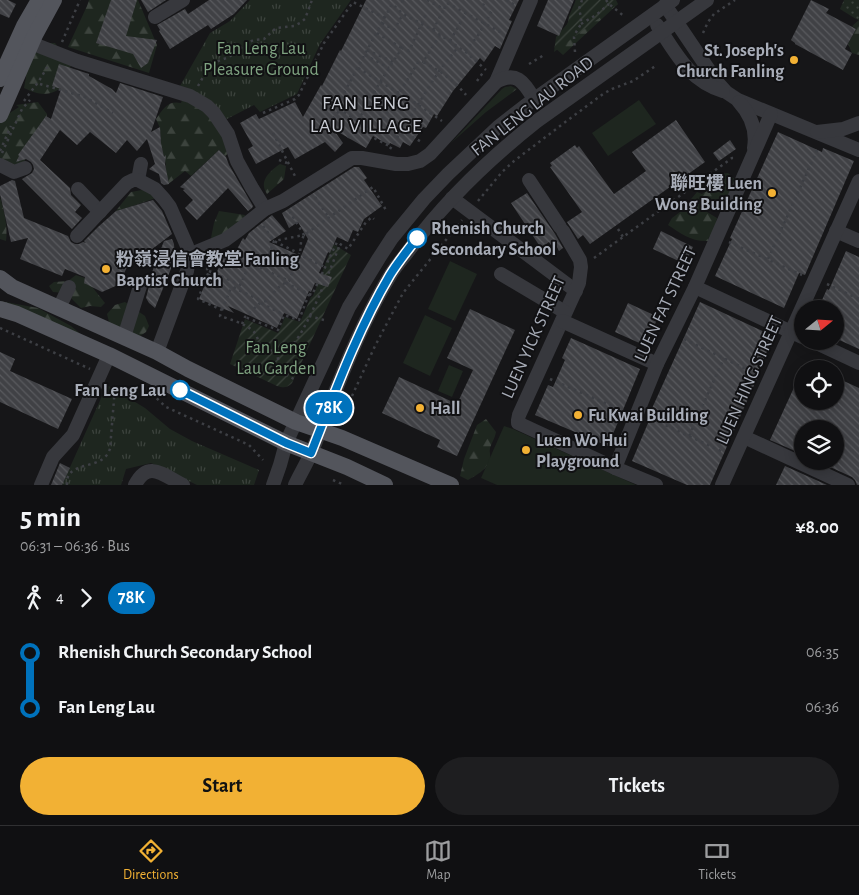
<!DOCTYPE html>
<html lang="en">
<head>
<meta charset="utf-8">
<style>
	:root { --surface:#101012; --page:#1e1e20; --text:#f1f3f6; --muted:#9c9d9f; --line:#303032; --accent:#f2b134 }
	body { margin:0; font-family:"Alegreya Sans","Noto Sans SC",sans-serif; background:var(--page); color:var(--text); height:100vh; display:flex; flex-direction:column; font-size:19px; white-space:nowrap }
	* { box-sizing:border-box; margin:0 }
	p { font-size:16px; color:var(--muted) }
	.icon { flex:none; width:28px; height:28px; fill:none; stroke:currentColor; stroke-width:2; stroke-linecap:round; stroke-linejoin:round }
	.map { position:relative; height:485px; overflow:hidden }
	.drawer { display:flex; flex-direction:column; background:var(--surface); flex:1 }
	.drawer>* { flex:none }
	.badge { padding:0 10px; border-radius:16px; font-size:18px; line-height:32px }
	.needle { width:32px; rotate:72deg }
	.controls { position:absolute; left:794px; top:300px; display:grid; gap:10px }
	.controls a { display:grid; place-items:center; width:50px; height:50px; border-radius:50%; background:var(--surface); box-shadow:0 2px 12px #0003,0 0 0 1px var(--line); font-size:25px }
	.map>.badge { position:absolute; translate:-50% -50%; box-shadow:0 0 0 2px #fff }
	.legs { display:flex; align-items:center; gap:8px; height:55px; padding:0 20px; font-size:16px }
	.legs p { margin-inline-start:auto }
	.headline { display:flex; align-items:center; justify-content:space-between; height:85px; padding:0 20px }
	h1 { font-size:28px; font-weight:700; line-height:38px }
	.button { display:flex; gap:10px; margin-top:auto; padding:10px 20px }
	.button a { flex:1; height:58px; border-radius:30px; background:var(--accent); color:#111; font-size:20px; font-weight:700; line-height:58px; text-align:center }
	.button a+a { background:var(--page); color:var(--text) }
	ul { padding:0 20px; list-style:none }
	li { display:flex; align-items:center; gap:18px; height:55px; font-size:19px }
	li i { display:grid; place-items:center; width:8px; height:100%; margin:0 6px; background:currentColor }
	li i::after { content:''; width:12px; height:12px; margin:-6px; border:4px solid; border-radius:50%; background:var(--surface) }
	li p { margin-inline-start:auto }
	li:first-child i { background:linear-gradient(#0000 50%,currentColor 0) }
	li:last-child i { background:linear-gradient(currentColor 50%,#0000 0) }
	.menu { display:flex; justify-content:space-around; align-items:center; height:70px; border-top:1px solid var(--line); background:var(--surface); font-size:14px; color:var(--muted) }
	.menu a { display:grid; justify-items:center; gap:2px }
	.menu .on { color:var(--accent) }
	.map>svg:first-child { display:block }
</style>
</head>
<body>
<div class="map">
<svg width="859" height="485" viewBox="0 0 859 485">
	<defs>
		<pattern id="grass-dots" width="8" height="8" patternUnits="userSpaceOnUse" patternTransform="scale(1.25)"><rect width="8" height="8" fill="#1e261f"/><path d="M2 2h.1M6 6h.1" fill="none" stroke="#3c433d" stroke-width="1.8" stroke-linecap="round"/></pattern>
		<pattern id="forest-firs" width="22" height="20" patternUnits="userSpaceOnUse" patternTransform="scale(1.25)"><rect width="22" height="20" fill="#1e261f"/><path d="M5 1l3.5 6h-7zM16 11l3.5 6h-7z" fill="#3c433d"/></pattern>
		<pattern id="park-tufts" width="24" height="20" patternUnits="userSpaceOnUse" patternTransform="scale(1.25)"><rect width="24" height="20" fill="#1e261f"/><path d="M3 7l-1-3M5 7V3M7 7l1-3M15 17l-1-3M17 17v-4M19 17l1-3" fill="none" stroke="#3c433d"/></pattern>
		<pattern id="garden-furrows" width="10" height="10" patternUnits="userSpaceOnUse" patternTransform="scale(1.25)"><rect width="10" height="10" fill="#1e261f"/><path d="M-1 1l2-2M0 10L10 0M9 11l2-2" fill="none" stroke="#3c433d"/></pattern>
		<pattern id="building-back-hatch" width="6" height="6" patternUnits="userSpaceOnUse" patternTransform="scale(1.25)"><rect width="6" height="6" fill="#404145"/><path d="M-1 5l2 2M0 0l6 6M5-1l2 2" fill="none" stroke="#595a5e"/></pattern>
	</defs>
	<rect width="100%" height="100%" fill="#161618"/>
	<!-- grass -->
	<path fill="url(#grass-dots)" d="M844 0H859V20L856 19 840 9Z"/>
	<!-- forest -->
	<g fill="url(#forest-firs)">
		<path d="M89 0H138L157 45 149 73 68 47 87 6Z"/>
		<path d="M576 0 618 4 563 55 554 47 561 41Z"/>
		<path d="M859 20V55L852 53 848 44 856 29 852 26Z"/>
		<path d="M47 43H55L71 66 65 76 63 87C48 97 39 95 24 88L26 77 22 52Z"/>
		<path d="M511 86 517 89 486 112 451 143 502 89 505 87Z"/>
		<path d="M183 97 208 109 230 152 225 156 219 150 191 176 185 171 167 185 164 177 166 165 161 145 160 128 156 119C163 109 168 100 181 103Z"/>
		<path d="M38 102 47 114 46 124 28 152 22 168 0 164V122L5 116 19 107 16 105Z"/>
		<path d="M280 164 286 166 284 179 267 194C258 181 270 171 280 164Z"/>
		<path d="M728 173 738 182 730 198 714 200 705 207 707 212 717 218 715 230 709 237 708 241C692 242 680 233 668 225L672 218 680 212 697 192 702 194 709 189 712 181 720 174Z"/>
		<path d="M142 190 149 193 156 198 115 212 131 192Z"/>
		<path d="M0 197C4 211 8 226 6 241L0 239Z"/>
		<path d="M219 211 245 215 244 221 223 237 211 238 214 223Z"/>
		<path d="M76 275 85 278 105 303 101 307 90 306 81 308 66 293 53 292 49 286 54 282 68 281Z"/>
		<path d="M0 301 38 308 71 326 84 337Z"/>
		<path d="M125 302 145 316 149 326 146 332 136 339 110 326 107 314 115 305Z"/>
		<path d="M486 419 496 432C495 438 492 442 490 448 489 452 491 456 490 460 486 470 477 475 468 480L460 476 464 459 477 425Z"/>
	</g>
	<!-- park -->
	<g fill="url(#park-tufts)">
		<path d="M250 0H351L320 44 297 94 260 112 254 105 225 120 188 88 180 86 210 33 230 21Z"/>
		<path d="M107 385 145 408 170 429 192 441 259 470 254 485H197L151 463 126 469 121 485H62Z"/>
	</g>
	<!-- garden -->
	<g fill="url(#garden-furrows)">
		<path d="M576 0H616L618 4 554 52 556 37 568 23 569 16Z"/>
		<path d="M333 244 351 255 292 383C287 388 284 388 277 386L230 364 245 319 278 333 285 317 300 322 311 297 313 296Z"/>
	</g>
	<!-- pitch -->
	<g fill="#1e261f">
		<path d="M639 100 656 124 608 156 592 133Z"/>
		<path d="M450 261 477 274 455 321 428 309Z"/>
		<path d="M425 315 452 328 430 376 403 363Z"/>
		<path d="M449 365 463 371 452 397 438 391Z"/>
		<path d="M504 426 513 429 636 485H497L481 478Z"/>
	</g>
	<!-- building -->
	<g fill="url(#building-back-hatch)">
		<path d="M0 0H8L16 4 9 18 0 14Z"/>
		<path d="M111 0H137L126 36 157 40 148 63 141 68 133 54 96 43Z"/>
		<path d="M141 0H166L148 12Z"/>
		<path d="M209 0H247L234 14 211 29 208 25 170 49 159 31 160 30 157 25 185 9 188 14Z"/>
		<path d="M366 0H519L509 20 512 21 500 49 495 46 484 62 480 58 453 91 437 116 434 114 426 128 423 127 410 146 403 142 400 148 390 143 389 145 373 136 366 148 333 129 343 143 335 152 325 142 295 159 288 147 256 164 248 149 253 146 240 123 256 114 259 119 295 102 303 117 321 85 322 86 340 50 341 51 349 35Z"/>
		<path d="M548 0H574L559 36 537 26Z"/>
		<path d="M811 0 829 9 826 13 856 29 845 49 852 53 843 70 795 44V43L791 40Z"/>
		<path d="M59 64 89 74V76L112 89 116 93 120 83 163 97 151 132 160 127 161 143 164 157 166 155 165 164 169 184 164 185 161 183 159 174 149 169 155 164 147 139 137 151 127 140 116 153 90 132 77 145 60 130 40 160 70 188 71 195 81 205 75 212 82 218 72 229 22 179 32 173 34 169 33 165 31 162 26 159 16 162 19 156 18 155 46 116 51 119 61 89 52 86Z"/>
		<path d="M676 120 705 162 590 244 583 235 578 239 567 222 582 212 550 167 552 166 550 163 575 145 577 148 579 146 614 194 646 171 632 152Z"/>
		<path d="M778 132 822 152 823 148 854 161 805 275 799 273 784 308 715 276 732 239 730 238Z"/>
		<path d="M730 140 736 149 719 161 713 153Z"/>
		<path d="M219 150 226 157 229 165 253 206 252 208 248 211 228 188 197 220 185 208 193 200 183 190 185 189 180 187Z"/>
		<path d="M354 167H359L367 178 364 180 382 206 364 219 358 232 353 230 348 242 337 237 330 253 328 252 319 273 332 277 328 287 315 283 311 292 309 291 297 319 284 313 277 328 228 306 234 313 199 299 209 274 215 277 226 249 235 253 243 238 245 240 249 233 272 215 286 231 269 242 301 256 308 239 298 222 289 228 282 213Z"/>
		<path d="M12 180 15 181 24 218 68 236 71 242 75 244H79L83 242 86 243 84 241 98 227 116 211 153 200 162 211 172 234 126 269 120 284 102 292 84 283 85 277 65 269 62 276 20 259 28 238 11 242 0 194V186Z"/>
		<path d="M527 193 555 234 563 248 559 251 556 245 552 247 549 242 541 248 511 203Z"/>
		<path d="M661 231 693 247 685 264 653 249Z"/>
		<path d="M172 239 174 244 175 259 155 308 149 303 146 298 149 286V280L164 241Z"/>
		<path d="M846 251 859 257V349L835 338V309H818L827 289 829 290Z"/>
		<path d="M700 302 771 335 773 339 756 375 758 376 710 485H687L632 461 651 416 649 415Z"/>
		<path d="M628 303 658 317 646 346 615 332Z"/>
		<path d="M470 309 515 330 457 456 437 447 440 440 382 413 399 377 457 404 473 370 447 358Z"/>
		<path d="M571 338 640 369 608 446 535 415 548 385 553 387 565 360 562 358Z"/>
		<path d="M0 352 15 359 10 371 72 399 58 429 0 402Z"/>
		<path d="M802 370V401H835V377L859 388V485H857L855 480 852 477 817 461H835V429H802V454L770 440Z"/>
		<path d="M60 463 70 468 62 485H51Z"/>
		<path d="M785 466 827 485H776Z"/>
	</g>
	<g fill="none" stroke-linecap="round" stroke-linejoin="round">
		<!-- path -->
		<g stroke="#3d3f44" stroke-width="2.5" stroke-dasharray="2.5 4" stroke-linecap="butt">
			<path d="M402 0 404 6"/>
			<path d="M427 0 444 9 447 3 502 33"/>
			<path d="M506 0 515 5"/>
			<path d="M606 0 609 4 625 17"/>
			<path d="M382 23 394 30 403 14"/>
			<path d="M581 24 596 15 609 4"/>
			<path d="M433 30 444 9"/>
			<path d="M377 33 402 48"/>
			<path d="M703 33 708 22 714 14 735 0"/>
			<path d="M440 35 423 62C439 70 454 80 466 95"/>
			<path d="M450 41 466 13"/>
			<path d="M62 42 80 0"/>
			<path d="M367 50 393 62"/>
			<path d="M465 51 477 37 491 13 482 7 486 0"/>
			<path d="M575 52 574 37 575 34 581 24V17L579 9 582 0"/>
			<path d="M365 55 389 68"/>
			<path d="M529 64 544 55"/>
			<path d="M358 68 417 104 442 121"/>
			<path d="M477 81 484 71"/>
			<path d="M40 84 85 97 113 113"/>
			<path d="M198 86 207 70 213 63 229 57 247 43 254 40 264 39 276 28 294 26 300 23 305 19 312 0"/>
			<path d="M24 101 39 81 49 64"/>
			<path d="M97 110 100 105"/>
			<path d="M344 112 375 132 419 61 423 62"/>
			<path d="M263 113 295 99 299 95 324 43 353 2 385 18"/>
			<path d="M401 130 423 143"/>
			<path d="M375 132 374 138 391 147"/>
			<path d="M273 133 296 178"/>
			<path d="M320 133 325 129 342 107 338 104 392 4 403 14 433 30 467 53 486 70"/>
			<path d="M348 138 380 82 402 48 409 51 427 12"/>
			<path d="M390 149 439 71 458 47"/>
			<path d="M0 151 11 126"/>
			<path d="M2 153 22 109 30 100"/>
			<path d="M279 160 287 163"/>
			<path d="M315 197 329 218"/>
			<path d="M478 201 502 172 514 161 568 120 603 94 612 89 633 81 657 65"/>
			<path d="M263 226 274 241 296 252 300 255 325 267"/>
			<path d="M618 229 623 237"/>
			<path d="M729 242 802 275"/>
			<path d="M233 250 249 258 254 264 265 270 287 280 286 283 309 294 299 320 284 315 278 330 245 317"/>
			<path d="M216 258 207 269 209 271 198 299 222 310 220 316C229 319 247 324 254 332 258 336 258 345 264 348 270 352 283 351 290 347 304 338 333 263 340 244"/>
			<path d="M594 258 732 158H737"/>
			<path d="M768 259 818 148"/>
			<path d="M209 271 234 282V288L258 299 261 303 284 315"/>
			<path d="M827 284 859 299"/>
			<path d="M309 294 312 295 337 242 348 249 366 222 372 217 374 219"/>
			<path d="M222 310 231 288H234L240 285 249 266 252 264 261 263 269 254 274 241 304 235 290 212"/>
			<path d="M309 316 324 320"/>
			<path d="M242 324 245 317 260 303 266 301 281 285 289 281 300 254 301 242 304 235 373 187 387 212"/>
			<path d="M0 328 90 369"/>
			<path d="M684 339 758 375"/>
			<path d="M276 351C281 369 279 372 296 380"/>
			<path d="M550 379 623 411"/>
			<path d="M152 394 166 407 249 445 263 460"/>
			<path d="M352 396 375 346 403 293 462 220"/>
			<path d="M648 417 723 452"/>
			<path d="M689 436 724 358"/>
			<path d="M333 480 344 485"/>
			<path d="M67 485C65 462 95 469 106 456 108 454 109 451 110 449L115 387"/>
		</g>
		<!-- minor -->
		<g stroke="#37383d" stroke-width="14">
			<path d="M665 5 717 82 726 92 738 100 859 150"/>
			<path d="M155 17 183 0"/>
			<path d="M657 25C676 53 688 80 723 91"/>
			<path d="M31 43 77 61 190 96 207 106 214 113 228 134 237 161 252 188 265 209"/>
			<path d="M496 82 531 0"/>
			<path d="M739 102C751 115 757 130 754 148"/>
			<path d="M817 132 843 129 859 123"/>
			<path d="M0 165 14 172 25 168"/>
			<path d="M138 180 141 164"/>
			<path d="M529 180 560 227"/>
			<path d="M78 189 100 212"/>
			<path d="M452 198 576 291"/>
			<path d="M563 231 580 260 581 267 579 283 519 415 518 420V423L615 468 656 485"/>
			<path d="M836 231 859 241"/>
			<path d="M77 236 127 183 133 180H138L155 189 164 199 170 207 187 246 189 259 187 271 157 352"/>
			<path d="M189 255 225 240 240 229 265 209 283 201 352 158H362L396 164H408L420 161 430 154 496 82C517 70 524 83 534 99"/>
			<path d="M501 274 565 312"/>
			<path d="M695 287 802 337"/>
			<path d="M59 308 69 287"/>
			<path d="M562 321 657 364"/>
			<path d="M124 337 141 283"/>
			<path d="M812 341 859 363"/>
			<path d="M744 437 848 485"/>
			<path d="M615 468 657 364 695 287 771 114"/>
			<path d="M41 485 53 457 73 435 109 355"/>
			<path d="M135 485C148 459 163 475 183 485"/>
			<path d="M273 485 280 465 286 443 349 307 379 258 392 238 424 199 448 174 498 127 525 106 673 0"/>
			<path d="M295 485C300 474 307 463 312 451 321 430 328 409 337 387 352 349 369 310 391 274 396 266 403 258 409 250 445 201 489 159 537 121L707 0"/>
			<path d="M722 485 859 181"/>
		</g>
		<!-- major -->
		<g stroke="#53555c" stroke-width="16">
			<path d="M0 79 24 26 39 0"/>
			<path d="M0 115 35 35 54 0"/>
			<path d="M0 278 12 287 157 352 188 369 296 422 342 438 451 485"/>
			<path d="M0 309 17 314 109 355 286 443 347 467 385 485"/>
		</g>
	</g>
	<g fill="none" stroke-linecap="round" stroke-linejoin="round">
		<defs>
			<path id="line-1" d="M180 390 286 443 311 453C335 392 357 331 390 275 398 262 408 250 417 238"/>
		</defs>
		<!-- line-1 casing -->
		<use href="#line-1" stroke="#fff" stroke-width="11"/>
		<!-- line-1 -->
		<use href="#line-1" stroke="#0072bc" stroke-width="8"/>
	</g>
	<!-- markers -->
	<g fill="#f2b134" stroke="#111113" stroke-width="2">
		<circle cx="794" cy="60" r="5"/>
		<circle cx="772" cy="193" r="5"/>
		<circle cx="106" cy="269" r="5"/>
		<circle cx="420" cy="408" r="5"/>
		<circle cx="578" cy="415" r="5"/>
		<circle cx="526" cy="450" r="5"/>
	</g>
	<g fill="#fff" stroke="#0072bc" stroke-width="2.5">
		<circle cx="417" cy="238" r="9"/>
		<circle cx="180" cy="390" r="9"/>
	</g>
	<g text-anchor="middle" stroke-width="4" stroke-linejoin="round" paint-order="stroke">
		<!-- park labels -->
		<g font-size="18" fill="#7fa381" stroke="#111113">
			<text x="261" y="54">Fan Leng Lau<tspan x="261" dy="21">Pleasure Ground</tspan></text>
			<text x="276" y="353">Fan Leng<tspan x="276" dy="21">Lau Garden</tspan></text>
		</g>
		<!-- poi labels -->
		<g font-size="18" font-weight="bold" fill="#a8adb8" stroke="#111113" text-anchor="start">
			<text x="784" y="56" text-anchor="end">St. Joseph's<tspan x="784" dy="21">Church Fanling</tspan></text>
			<text x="762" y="189" text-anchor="end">聯旺樓 Luen<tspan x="762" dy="21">Wong Building</tspan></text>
			<text x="116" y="265">粉嶺浸信會教堂 Fanling<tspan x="116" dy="21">Baptist Church</tspan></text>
			<text x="430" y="414">Hall</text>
			<text x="588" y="421">Fu Kwai Building</text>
			<text x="536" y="446">Luen Wo Hui<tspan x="536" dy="21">Playground</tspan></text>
		</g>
		<!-- street labels -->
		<g font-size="18" fill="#a8adb8" stroke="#111113">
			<text transform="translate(532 106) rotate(-38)" y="6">FAN LENG LAU ROAD</text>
			<text transform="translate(665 304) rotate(-65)" y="6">LUEN FAT STREET</text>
			<text transform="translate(533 337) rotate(-66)" y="6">LUEN YICK STREET</text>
			<text transform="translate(749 380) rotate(-66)" y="6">LUEN HING STREET</text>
		</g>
		<!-- stop labels -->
		<g font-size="18" font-weight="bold" fill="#a8adb8" stroke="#111113" text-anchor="start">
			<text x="431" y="234">Rhenish Church<tspan x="431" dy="21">Secondary School</tspan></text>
			<text x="166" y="396" text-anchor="end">Fan Leng Lau</text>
		</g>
		<!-- quarter labels -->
		<g font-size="20" letter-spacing="1" fill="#c9ccd4" stroke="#111113">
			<text x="366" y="109">FAN LENG<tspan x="366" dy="23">LAU VILLAGE</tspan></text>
		</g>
	</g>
</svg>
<div class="controls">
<a><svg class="needle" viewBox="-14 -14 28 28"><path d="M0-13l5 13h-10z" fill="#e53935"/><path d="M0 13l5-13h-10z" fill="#9c9d9f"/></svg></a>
<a><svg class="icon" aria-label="locate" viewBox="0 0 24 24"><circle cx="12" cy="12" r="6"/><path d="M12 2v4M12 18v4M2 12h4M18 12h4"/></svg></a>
<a><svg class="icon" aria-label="layers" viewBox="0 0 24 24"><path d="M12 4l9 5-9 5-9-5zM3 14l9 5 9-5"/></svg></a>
</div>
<b class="badge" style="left:329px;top:408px;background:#0072bc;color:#fff">78K</b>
</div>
<section class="drawer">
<div class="headline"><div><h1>5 min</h1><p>06:31 – 06:36 · Bus</p></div><b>¥8.00</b></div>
<div class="legs"><svg class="icon" aria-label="walk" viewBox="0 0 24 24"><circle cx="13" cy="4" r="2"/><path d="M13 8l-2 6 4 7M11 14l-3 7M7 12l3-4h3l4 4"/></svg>4<svg class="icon" aria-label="forward" viewBox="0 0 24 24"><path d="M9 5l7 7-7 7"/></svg><b class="badge" style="background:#0072bc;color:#fff">78K</b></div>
<ul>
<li><i style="color:#0072bc"></i><b>Rhenish Church Secondary School</b><p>06:35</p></li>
<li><i style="color:#0072bc"></i><b>Fan Leng Lau</b><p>06:36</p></li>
</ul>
<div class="button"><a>Start</a><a>Tickets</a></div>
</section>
<nav class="menu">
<a class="on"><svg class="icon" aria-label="directions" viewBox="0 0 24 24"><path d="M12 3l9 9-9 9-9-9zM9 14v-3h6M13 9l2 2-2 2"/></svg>Directions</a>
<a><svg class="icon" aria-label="map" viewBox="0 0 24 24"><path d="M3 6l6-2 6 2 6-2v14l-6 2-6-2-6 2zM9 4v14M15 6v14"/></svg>Map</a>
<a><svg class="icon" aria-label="tickets" viewBox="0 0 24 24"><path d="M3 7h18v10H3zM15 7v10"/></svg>Tickets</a>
</nav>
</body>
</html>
